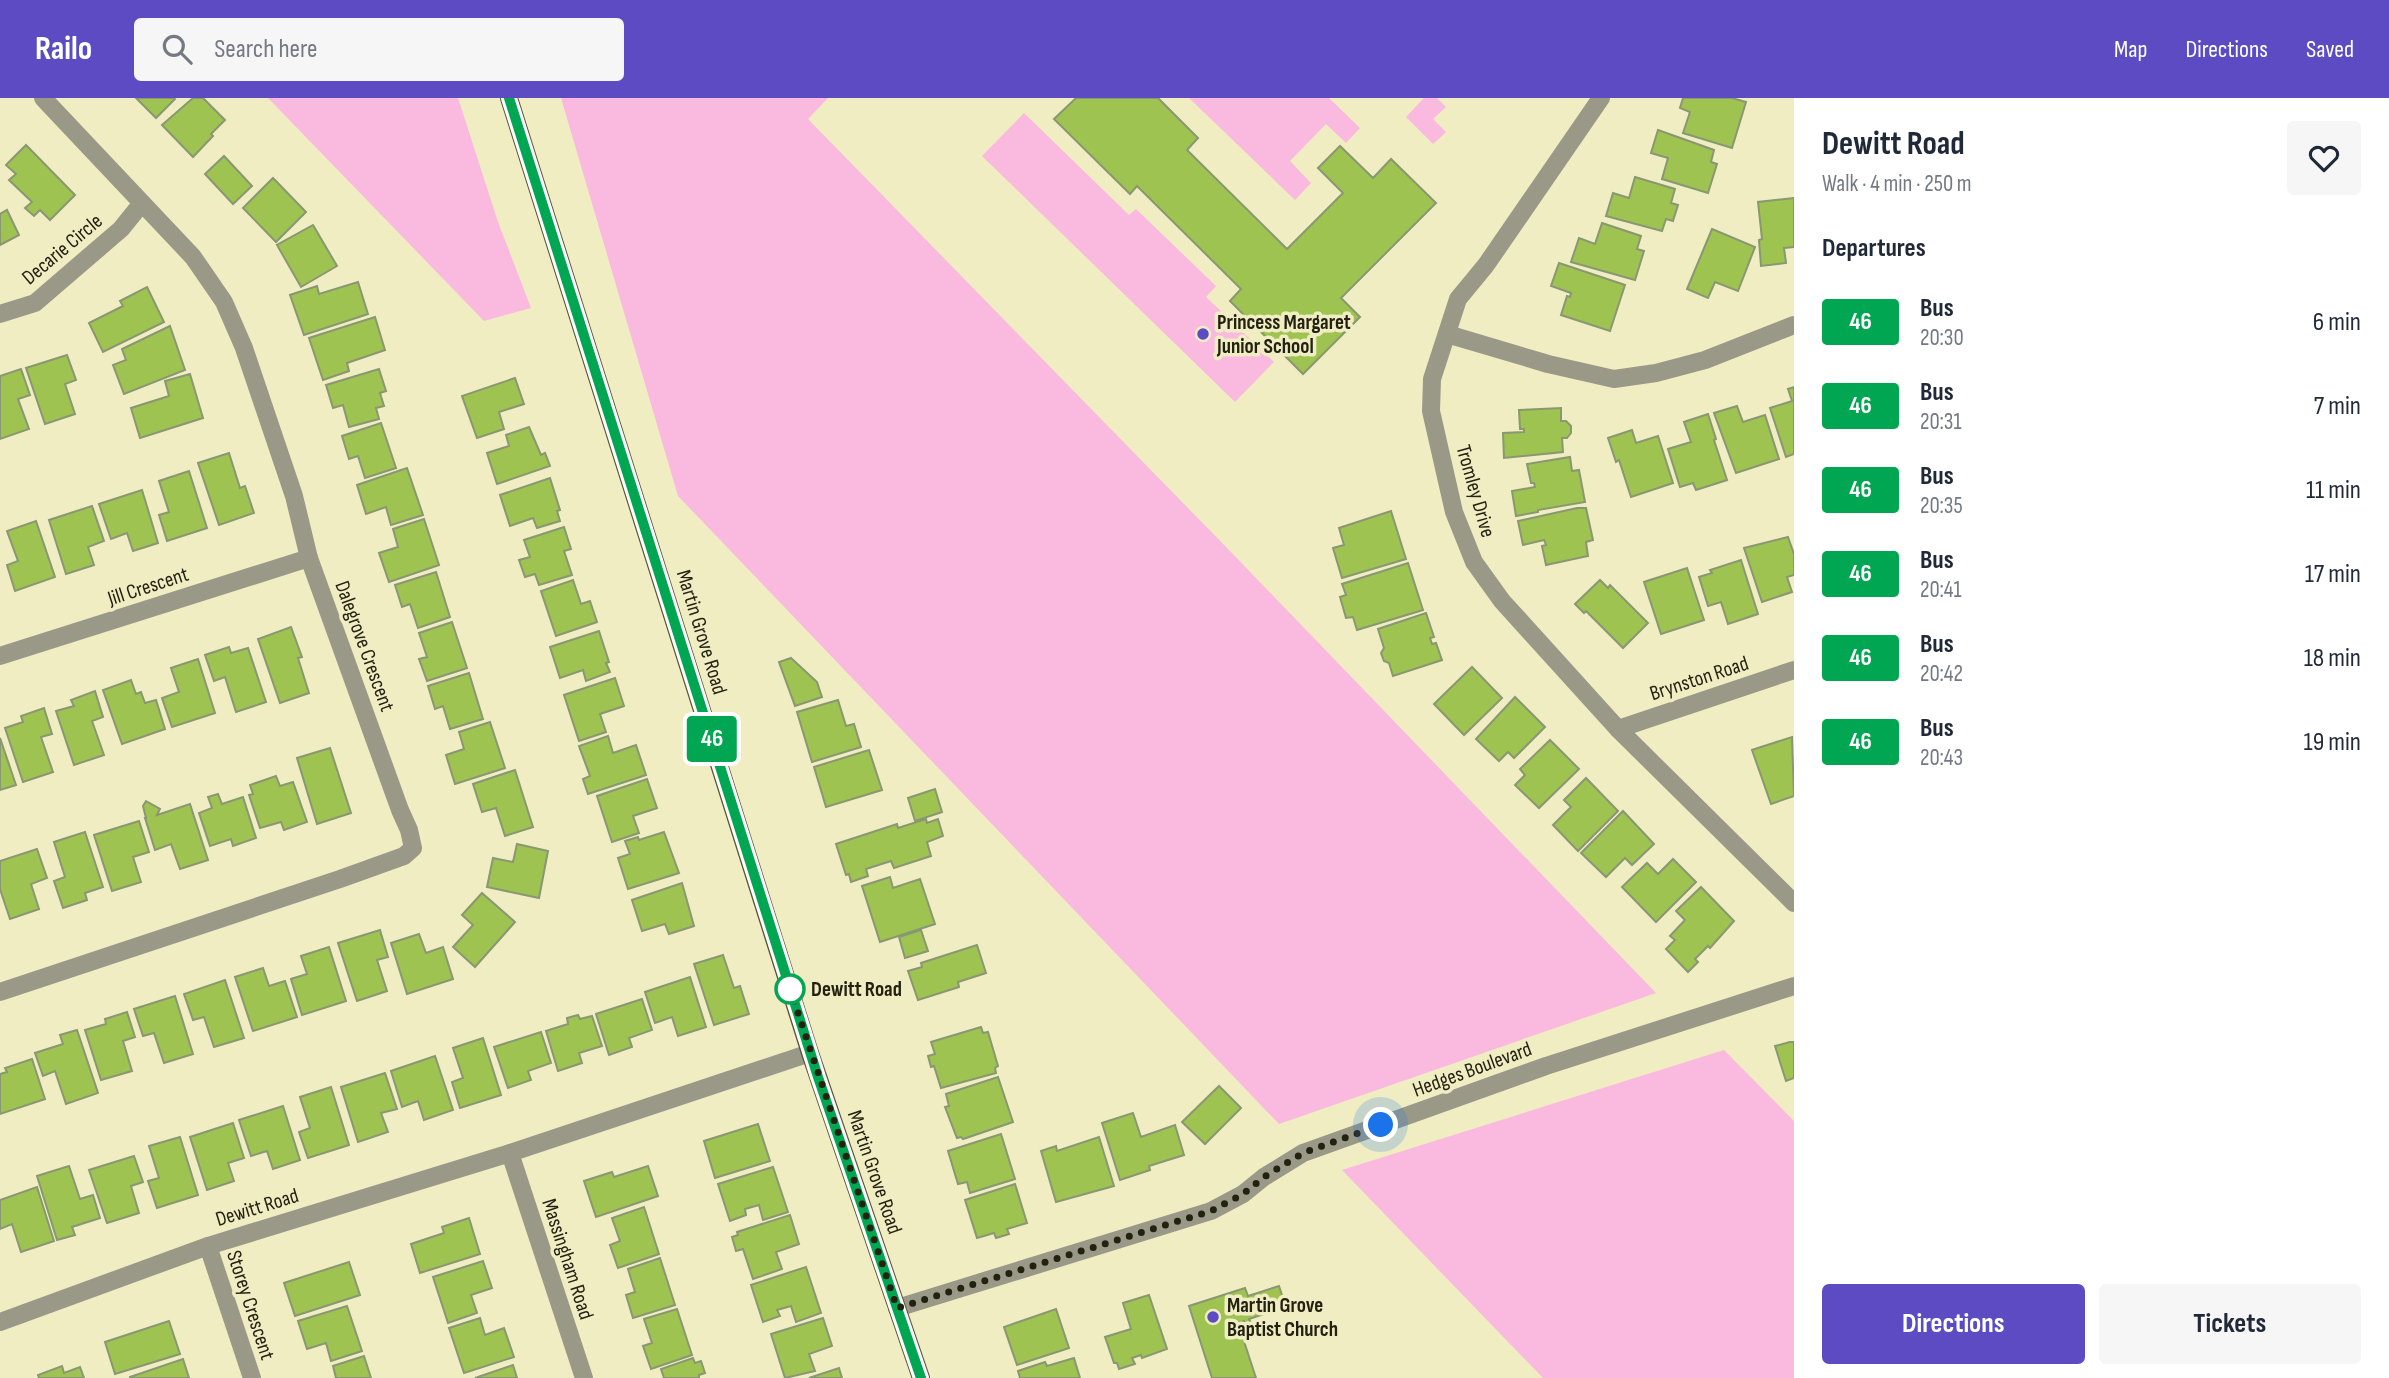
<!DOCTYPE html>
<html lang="en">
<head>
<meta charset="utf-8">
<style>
	:root { --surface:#fff; --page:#f6f6f7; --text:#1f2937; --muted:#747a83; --accent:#5c4bc3 }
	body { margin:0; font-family:"Sofia Sans Condensed",sans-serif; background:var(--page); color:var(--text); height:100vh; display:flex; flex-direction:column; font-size:26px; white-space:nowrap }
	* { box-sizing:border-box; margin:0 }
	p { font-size:23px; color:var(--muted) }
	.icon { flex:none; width:38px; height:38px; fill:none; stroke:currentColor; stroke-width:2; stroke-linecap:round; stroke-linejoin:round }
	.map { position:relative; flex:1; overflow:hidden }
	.side { display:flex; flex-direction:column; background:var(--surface); width:595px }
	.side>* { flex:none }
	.badge { padding:0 14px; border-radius:5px; font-size:24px; line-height:46px }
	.you { position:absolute; width:35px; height:35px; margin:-18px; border:5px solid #fff; border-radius:50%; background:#1a73e8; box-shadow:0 0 0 10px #1a73e833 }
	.map>.badge { position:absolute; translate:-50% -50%; box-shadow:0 0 0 4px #fff }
	h2 { padding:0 28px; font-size:26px; line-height:63px }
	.round { display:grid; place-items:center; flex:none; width:74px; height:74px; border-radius:7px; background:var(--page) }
	.overview { display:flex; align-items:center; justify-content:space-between; height:119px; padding:0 28px }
	h1 { font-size:33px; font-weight:700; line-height:52px }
	.action { display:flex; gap:14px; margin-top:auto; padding:14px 28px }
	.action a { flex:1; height:80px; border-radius:7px; background:var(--accent); color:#fff; font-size:28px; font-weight:700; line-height:80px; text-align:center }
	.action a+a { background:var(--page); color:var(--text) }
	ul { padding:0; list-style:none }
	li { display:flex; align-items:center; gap:21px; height:84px; padding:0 28px }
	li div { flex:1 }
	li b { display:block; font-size:26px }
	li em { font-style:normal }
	li .badge { min-width:77px; font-weight:700; text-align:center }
	header { display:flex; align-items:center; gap:42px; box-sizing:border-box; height:98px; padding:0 35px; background:var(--accent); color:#fff }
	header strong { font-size:33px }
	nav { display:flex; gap:38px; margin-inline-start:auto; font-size:24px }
	.search { width:490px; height:63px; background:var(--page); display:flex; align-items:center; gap:18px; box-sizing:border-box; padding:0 24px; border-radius:7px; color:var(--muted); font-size:26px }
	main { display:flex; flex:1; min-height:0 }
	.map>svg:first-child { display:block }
</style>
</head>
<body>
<header>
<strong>Railo</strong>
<div class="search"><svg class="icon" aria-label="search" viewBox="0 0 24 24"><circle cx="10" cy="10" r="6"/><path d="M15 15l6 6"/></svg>Search here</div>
<nav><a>Map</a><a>Directions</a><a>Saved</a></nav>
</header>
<main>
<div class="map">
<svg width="1794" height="1280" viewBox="0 0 1794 1280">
	<rect width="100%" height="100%" fill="#f0edc3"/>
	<!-- green -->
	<g fill="#fab9de">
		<path d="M268 0H458L498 124 531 210 484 223Z"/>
		<path d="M561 0H828L808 21 1228 451 1656 895 1279 1026 678 398Z"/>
		<path d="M1189 0H1329L1360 30 1346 45 1326 26 1290 63 1311 85 1295 102Z"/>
		<path d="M1424 0H1437L1446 9 1433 21 1446 34 1433 46 1406 19Z"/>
		<path d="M1024 15 1129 117 1136 111 1216 188 1206 199 1274 264 1235 304 982 58Z"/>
		<path d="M1724 952 1794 1023V1280H1543L1342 1072Z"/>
	</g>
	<!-- building -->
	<g fill="#9fc351" stroke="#899772" stroke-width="2">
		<path d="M136 0H174L175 1 156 20Z"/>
		<path d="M193 0H203L225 22 211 36 213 38 193 59 162 27Z"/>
		<path d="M1076 0H1158L1198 40 1187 52 1287 151 1343 95 1318 70 1340 48 1373 80 1391 61 1436 105 1341 200 1360 219 1303 276 1230 203 1241 191 1137 88 1130 96 1054 21Z"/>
		<path d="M1683 0H1732L1746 4 1732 50 1683 35 1690 14 1680 10Z"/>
		<path d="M1658 32 1714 52 1711 64 1717 66 1708 95 1662 81 1668 60 1651 55Z"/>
		<path d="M26 47 75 97 50 122 40 112 34 118 25 110 32 104 9 82 16 76 6 67Z"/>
		<path d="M224 58 252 88 233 106 205 76Z"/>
		<path d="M1635 79 1675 91 1671 105 1678 107 1673 123 1666 121 1662 133 1606 118 1613 95 1629 100Z"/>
		<path d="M273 80 306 114 276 144 243 110Z"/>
		<path d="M1794 100V149L1784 150 1786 165 1761 168 1759 142 1762 141 1758 104Z"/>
		<path d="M7 112 19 137 0 147V116Z"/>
		<path d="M1602 125 1641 138 1637 151 1644 153 1635 182 1571 164 1579 140 1595 146Z"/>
		<path d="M313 127 337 168 301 189 277 147Z"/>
		<path d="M1712 131 1755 149 1738 193 1715 184 1708 200 1687 191Z"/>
		<path d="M1559 165 1625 187 1610 233 1561 217 1567 198 1570 199 1571 195 1551 188Z"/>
		<path d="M358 184 368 216 304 237 290 197 317 188 319 196Z"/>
		<path d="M147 189 164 224 103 254 89 225 123 208 120 203Z"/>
		<path d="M375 219 385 252 347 265 349 273 323 282 309 240Z"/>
		<path d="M170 228 185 272 124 296 113 267 126 262 122 251Z"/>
		<path d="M67 257 76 282 65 286 75 316 45 326 26 270Z"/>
		<path d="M21 271 30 297 18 301 29 331 0 341V278Z"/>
		<path d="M379 271 386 293 380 295 384 308 376 310 379 321 349 329 343 307 333 310 326 287Z"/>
		<path d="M190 276 203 320 140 340 131 310 169 298 165 283Z"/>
		<path d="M515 280 524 306 499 314 504 331 477 340 462 298Z"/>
		<path d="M1794 289V356L1786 359 1770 310 1792 303 1788 291Z"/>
		<path d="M1737 308 1743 324 1765 317 1779 361 1736 375 1714 315Z"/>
		<path d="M1561 310V323H1566L1571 328V335L1567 340H1562L1563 354 1504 360 1503 335 1524 334V331H1520L1519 312Z"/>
		<path d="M1708 316 1716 341 1714 342 1727 382 1696 392 1693 385 1680 389 1668 351 1691 344 1684 324Z"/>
		<path d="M381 325 396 370 365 380 358 358 349 361 342 338Z"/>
		<path d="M529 329 541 357 545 355 550 368 497 386 487 355 509 348 506 337Z"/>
		<path d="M1632 332 1636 345 1658 338 1673 385 1631 399 1619 362 1616 364 1608 340Z"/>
		<path d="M229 355 240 390 245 388 254 415 219 427 198 365Z"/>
		<path d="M1570 359 1572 373 1579 372 1585 404 1538 412V414L1516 418 1512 393 1535 389 1534 385H1531L1527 366Z"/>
		<path d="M407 370 423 417 391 427 386 409 366 416 357 387Z"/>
		<path d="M189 373 207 430 167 443 159 417 169 414 159 383Z"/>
		<path d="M550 380 560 412 557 413 560 423 537 430 533 420 510 428 500 397Z"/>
		<path d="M142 392 158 445 133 453 127 435 111 441 99 406Z"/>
		<path d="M92 408 104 443 88 449 94 467 66 476 49 422Z"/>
		<path d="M1577 410H1586L1593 442 1586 444 1588 458 1546 467 1542 448 1546 447 1544 442 1523 447 1518 423Z"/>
		<path d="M1391 413 1406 461 1342 480 1333 450 1344 447 1339 430Z"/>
		<path d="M424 421 439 467 389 484 379 455 398 449 393 431Z"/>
		<path d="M36 423 55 479 15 493 7 467 18 463 7 433Z"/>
		<path d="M564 429 571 451 564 453 572 477 539 487 535 476 525 479 519 462 530 459 524 442Z"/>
		<path d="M1788 439 1794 456V477L1787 479 1792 494 1762 504 1744 450Z"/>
		<path d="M1741 462 1758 516 1728 526 1721 504 1708 508 1699 479 1712 475 1710 472Z"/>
		<path d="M1408 465 1423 512 1357 532 1353 519 1346 520 1340 499 1346 497 1342 486Z"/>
		<path d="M1687 470 1704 522 1661 536 1644 484Z"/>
		<path d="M436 474 450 519 418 530 410 506 402 509 395 487Z"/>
		<path d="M573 482 581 506 590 503 597 524 556 538 541 493Z"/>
		<path d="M1600 482 1608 490 1610 487 1648 525 1623 550 1586 513 1584 515 1575 506Z"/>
		<path d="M1426 515 1434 539 1430 540 1432 546 1436 545 1442 562 1393 578 1389 565 1384 563 1381 555 1384 550 1378 531Z"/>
		<path d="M452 524 467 570 427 583 419 561 427 559 419 535Z"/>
		<path d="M291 529 302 559 298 560 309 595 280 605 258 541Z"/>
		<path d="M599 533 609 564 606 565 610 574 586 583 583 572 560 580 550 549Z"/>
		<path d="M229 549 231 555 248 550 266 604 236 614 225 579 214 583 205 557Z"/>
		<path d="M791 560 817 584 822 599 795 608 779 564Z"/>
		<path d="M198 561 215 615 172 629 162 600 179 594 171 570Z"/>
		<path d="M1472 569 1502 600 1464 637 1434 606Z"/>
		<path d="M469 575 483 621 450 631 443 608 435 611 428 588Z"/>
		<path d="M615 580 624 608 600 616 606 634 579 643 564 597Z"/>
		<path d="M131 582 136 596 141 594 145 605 156 602 165 631 122 646 103 592Z"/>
		<path d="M95 593 103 619 92 623 104 657 74 667 56 613 74 608 71 602Z"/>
		<path d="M1515 599 1545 629 1514 660 1508 654 1499 663 1476 641Z"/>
		<path d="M838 602 846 628 854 626 861 649 812 664 797 614Z"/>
		<path d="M44 610 52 636 41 639 53 674 23 684 5 630 23 624 21 618Z"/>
		<path d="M490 624 505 670 455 686 446 657 464 651 459 634Z"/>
		<path d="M608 638 613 655 636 647 646 677 588 696 583 681 590 678 579 648Z"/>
		<path d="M1792 639 1794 698 1771 706 1752 652Z"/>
		<path d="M0 640 16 687 0 692Z"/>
		<path d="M1550 642 1579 671 1539 710 1515 687 1525 677 1520 671Z"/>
		<path d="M330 650 351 715 317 726 297 660Z"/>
		<path d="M869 652 882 692 826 709 814 669Z"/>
		<path d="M515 672 533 729 505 738 496 710 482 714 473 686Z"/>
		<path d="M276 678 280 688 293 684 307 724 284 732 281 724 260 730 249 697 253 696 250 687Z"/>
		<path d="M1586 680 1618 713 1578 753 1553 727 1571 709 1564 702Z"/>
		<path d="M647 681 657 710 633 718 639 735 612 744 597 698Z"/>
		<path d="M935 691 942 714 915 723 908 700Z"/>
		<path d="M218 696 222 706 243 699 256 740 233 748 231 741 210 748 199 715 212 710 208 699Z"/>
		<path d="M146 703 160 711 157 717 190 706 208 762 180 771 171 746 155 752 145 720H146L143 708Z"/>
		<path d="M1623 713 1654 746 1632 767 1625 760 1606 779 1581 755Z"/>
		<path d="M926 721 927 725 938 721 943 738 927 744 931 758 894 770 891 763 866 771 868 778 851 784 849 776 846 777 836 746 897 726 898 730Z"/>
		<path d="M139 723 149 754 133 759 141 784 112 793 94 737Z"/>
		<path d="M85 734 103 789 85 795 87 802 63 810 54 783 65 779 54 744Z"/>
		<path d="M664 734 679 775 628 791 618 760 630 756 625 743 638 739 639 742Z"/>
		<path d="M517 746 548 753 539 800 487 789 493 760 513 764Z"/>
		<path d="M37 751 47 780 31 786 39 811 10 821 0 791V763Z"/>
		<path d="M1673 761 1696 784 1656 824 1622 789 1647 765 1658 776Z"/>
		<path d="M890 779 893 790 920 781 935 826 880 844 862 788Z"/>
		<path d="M682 785 694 828 669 836 665 826 642 833 632 802Z"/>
		<path d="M1701 789 1734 823 1710 850 1708 848 1695 861 1698 864 1688 874 1666 851 1675 842 1670 838 1685 822 1676 813Z"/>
		<path d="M482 795 515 824 475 869 453 849 473 827 462 817Z"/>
		<path d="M380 832 388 859 377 862 387 893 357 903 338 845Z"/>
		<path d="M921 832 928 853 905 860 899 839Z"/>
		<path d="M419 836 426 855 443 849 453 881 407 896 391 845Z"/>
		<path d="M977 847 986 875 958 884 959 889 918 902 908 873 922 869 921 865Z"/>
		<path d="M329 849 346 903 302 917 291 881 307 876 301 858Z"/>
		<path d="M723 857 734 890 740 888 749 916 714 927 694 866Z"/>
		<path d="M263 870 269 888 285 883 297 919 253 933 235 879Z"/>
		<path d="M690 879 706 929 678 938 672 919 655 925 645 894Z"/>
		<path d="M225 882 244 940 214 949 204 919 193 922 184 896Z"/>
		<path d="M175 898 193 956 164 965 154 935 143 938 134 911Z"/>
		<path d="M642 901 652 932 629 940 632 949 609 957 596 916Z"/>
		<path d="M127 914 135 939 123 943 132 973 101 982 85 932 106 926 105 921Z"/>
		<path d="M578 917 580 921 592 918 602 948 579 955 582 965 558 973 546 933 568 926 567 920Z"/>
		<path d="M981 929 983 935 988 934 998 968 995 970 996 975 941 990 934 968 931 969 928 958 935 956 931 944Z"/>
		<path d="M77 932 98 995 66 1006 55 973 43 978 35 955 63 946 60 937Z"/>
		<path d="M541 934 551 965 528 973 531 982 508 990 494 949Z"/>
		<path d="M483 940 501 997 460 1010 452 984 463 980 453 950Z"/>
		<path d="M1790 944H1794V980L1786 983 1775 948Z"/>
		<path d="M435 958 453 1012 424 1022 418 1003 402 1009 391 973Z"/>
		<path d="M32 961 45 1001 0 1016V976L7 974 5 970Z"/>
		<path d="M385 975 397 1011 381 1015 388 1034 358 1044 341 989Z"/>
		<path d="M998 979 1013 1024 963 1041 961 1039 957 1040 945 1009 949 1008 946 996Z"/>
		<path d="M1219 988 1241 1010 1205 1046 1182 1024Z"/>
		<path d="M331 989 349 1047 308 1060 299 1034 310 1030 300 999Z"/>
		<path d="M283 1008 300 1062 273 1071 267 1053 251 1058 239 1022Z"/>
		<path d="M1133 1015 1141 1039 1175 1027 1184 1057 1149 1068 1150 1072 1120 1082 1102 1025Z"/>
		<path d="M233 1025 244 1060 228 1065 234 1083 207 1092 190 1039Z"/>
		<path d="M758 1026 770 1063 715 1080 704 1043Z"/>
		<path d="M1001 1036 1015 1081 970 1095 967 1084 958 1086 948 1053Z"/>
		<path d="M180 1039 198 1097 157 1110 148 1083 159 1080 149 1048Z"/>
		<path d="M1099 1039 1114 1088 1056 1104 1041 1053 1056 1048 1057 1053Z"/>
		<path d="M134 1058 143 1084 131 1088 139 1115 107 1125 89 1072Z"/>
		<path d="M69 1068 80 1101 93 1097 100 1120 72 1129 75 1137 57 1142 37 1078Z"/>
		<path d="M648 1068 658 1098 596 1119 584 1083 612 1074 614 1079Z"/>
		<path d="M773 1069 788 1114 763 1122 759 1107 745 1111 746 1117 730 1123 718 1086Z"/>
		<path d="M1015 1086 1027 1125 1007 1131 1009 1136 996 1140 994 1135 977 1140 965 1102Z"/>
		<path d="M37 1089 54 1143 21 1154 12 1126 0 1131V1102Z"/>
		<path d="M644 1109 659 1156 618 1170 610 1147 620 1143 612 1120Z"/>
		<path d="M790 1117 799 1146 776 1154 782 1171 753 1181 743 1151 736 1153 732 1139 738 1137 737 1134Z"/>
		<path d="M469 1120 480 1156 420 1175 411 1146 444 1135 442 1129Z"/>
		<path d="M660 1160 675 1207 633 1220 626 1197 635 1194 628 1171Z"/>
		<path d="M483 1163 492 1190 471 1197 477 1215 448 1225 433 1179Z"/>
		<path d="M349 1164 360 1197 295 1218 284 1185Z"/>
		<path d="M806 1169 821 1215 796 1224 791 1208 777 1212 780 1218 763 1224 751 1187Z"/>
		<path d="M1279 1188 1286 1209 1249 1221 1251 1225 1245 1227 1244 1223 1238 1225 1256 1280H1212L1189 1208 1245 1190 1248 1198Z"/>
		<path d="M1149 1197 1167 1251 1142 1260 1141 1257 1132 1260 1135 1266 1119 1271 1117 1265H1114L1105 1239 1131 1231 1123 1205Z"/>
		<path d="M347 1208 362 1253 331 1263 326 1245 307 1251 298 1223Z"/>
		<path d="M677 1211 692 1257 651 1271 643 1248 652 1245 644 1221Z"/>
		<path d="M1056 1211 1069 1250 1017 1267 1004 1229Z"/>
		<path d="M480 1220 485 1237 504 1230 514 1259 464 1275 449 1230Z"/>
		<path d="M823 1220 832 1248 809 1256 815 1273 785 1280 771 1236Z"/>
		<path d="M169 1223 180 1256 115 1276 105 1244Z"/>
		<path d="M364 1258 371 1280H336L333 1268Z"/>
		<path d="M693 1260 695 1265 701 1263 705 1275 699 1277V1280H664L661 1271Z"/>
		<path d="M1074 1260 1080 1280H1020L1018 1273 1045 1264 1047 1268Z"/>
		<path d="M183 1261 189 1280H130V1279Z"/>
		<path d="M513 1267 517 1280H475Z"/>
		<path d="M62 1268 64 1275 80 1269 84 1280H39L38 1277Z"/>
		<path d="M839 1270 842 1280H809Z"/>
	</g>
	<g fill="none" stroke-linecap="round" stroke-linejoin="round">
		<!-- minor -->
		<g stroke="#9a9988" stroke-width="18">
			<path d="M1601 0 1486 167 1458 201 1432 281 1431 313 1454 414 1474 464 1502 503 1618 631 1794 805"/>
			<path d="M0 216 35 205 121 131 142 105"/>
			<path d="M1447 236 1548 266 1614 281 1656 275 1705 262 1794 227"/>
			<path d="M0 558 309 460"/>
			<path d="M1618 631 1794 572"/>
			<path d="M0 894 340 781 404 758 413 750 409 732 400 712 309 460 294 398 244 250 224 204 193 159 43 0"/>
			<path d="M510 1055 584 1280"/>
			<path d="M208 1148 252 1280"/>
			<path d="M897 1210 1211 1113 1243 1096 1264 1079 1303 1055 1546 968 1794 888"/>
			<path d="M0 1224 208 1148 510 1055 810 955"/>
		</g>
		<!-- major -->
		<path stroke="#595638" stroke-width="18" d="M509 0 810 955 921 1280"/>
	</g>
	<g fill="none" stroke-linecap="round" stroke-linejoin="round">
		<defs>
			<path id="line" d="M509 0 818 979 921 1280"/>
		</defs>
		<!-- line casing -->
		<use href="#line" stroke="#fff" stroke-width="16"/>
		<!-- line -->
		<use href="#line" stroke="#00a651" stroke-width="10"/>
		<!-- walk -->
		<path stroke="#232212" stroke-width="7" stroke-dasharray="0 12.6" d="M790 891 897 1210 1211 1113 1243 1096 1264 1079 1303 1055 1381 1027"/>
	</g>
	<!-- markers -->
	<g fill="#5c4bc3" stroke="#f0edc3" stroke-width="2.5">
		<circle cx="1203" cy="236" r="7"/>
		<circle cx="1213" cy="1219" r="7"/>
	</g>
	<circle fill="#fff" stroke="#00a651" stroke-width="3.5" cx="790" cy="891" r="14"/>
	<g text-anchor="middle" stroke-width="7" stroke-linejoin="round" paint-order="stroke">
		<!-- street labels -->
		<g font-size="21" fill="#232212" stroke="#f0edc3">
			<text transform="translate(62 151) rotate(-40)" y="7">Decarie Circle</text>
			<text transform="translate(1476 393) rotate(74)" y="7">Tromley Drive</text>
			<text transform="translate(148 488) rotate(-18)" y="7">Jill Crescent</text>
			<text transform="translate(702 534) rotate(73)" y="7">Martin Grove Road</text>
			<text transform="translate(365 548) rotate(70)" y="7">Dalegrove Crescent</text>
			<text transform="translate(1699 580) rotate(-18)" y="7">Brynston Road</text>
			<text transform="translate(1472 971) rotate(-20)" y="7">Hedges Boulevard</text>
			<text transform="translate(875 1074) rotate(71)" y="7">Martin Grove Road</text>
			<text transform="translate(257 1109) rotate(-17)" y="7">Dewitt Road</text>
			<text transform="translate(568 1161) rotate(72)" y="7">Massingham Road</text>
			<text transform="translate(251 1207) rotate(72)" y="7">Storey Crescent</text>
		</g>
		<!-- poi labels -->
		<g font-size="21" font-weight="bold" fill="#232212" stroke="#f0edc3" text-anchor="start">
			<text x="1217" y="231">Princess Margaret<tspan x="1217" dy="24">Junior School</tspan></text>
			<text x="1227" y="1214">Martin Grove<tspan x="1227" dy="24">Baptist Church</tspan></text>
		</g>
		<!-- stop labels -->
		<g font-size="21" font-weight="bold" fill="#232212" stroke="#f0edc3" text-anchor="start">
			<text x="811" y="898">Dewitt Road</text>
		</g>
	</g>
</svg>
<div class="you" style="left:1381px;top:1027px"></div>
<b class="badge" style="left:712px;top:641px;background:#00a651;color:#fff">46</b>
</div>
<section class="side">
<div class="overview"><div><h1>Dewitt Road</h1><p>Walk · 4 min · 250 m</p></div><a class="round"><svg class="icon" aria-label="heart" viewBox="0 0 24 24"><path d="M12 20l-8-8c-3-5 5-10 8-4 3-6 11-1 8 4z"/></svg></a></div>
<h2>Departures</h2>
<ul>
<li><span class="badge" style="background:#00a651;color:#fff">46</span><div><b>Bus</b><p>20:30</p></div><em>6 min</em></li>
<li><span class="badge" style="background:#00a651;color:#fff">46</span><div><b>Bus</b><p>20:31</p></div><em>7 min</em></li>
<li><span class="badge" style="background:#00a651;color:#fff">46</span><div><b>Bus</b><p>20:35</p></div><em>11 min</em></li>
<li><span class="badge" style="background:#00a651;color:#fff">46</span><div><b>Bus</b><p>20:41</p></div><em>17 min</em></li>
<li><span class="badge" style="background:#00a651;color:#fff">46</span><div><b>Bus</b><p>20:42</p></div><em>18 min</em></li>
<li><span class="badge" style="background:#00a651;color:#fff">46</span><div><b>Bus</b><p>20:43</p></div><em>19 min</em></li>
</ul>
<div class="action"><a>Directions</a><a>Tickets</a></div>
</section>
</main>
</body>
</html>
